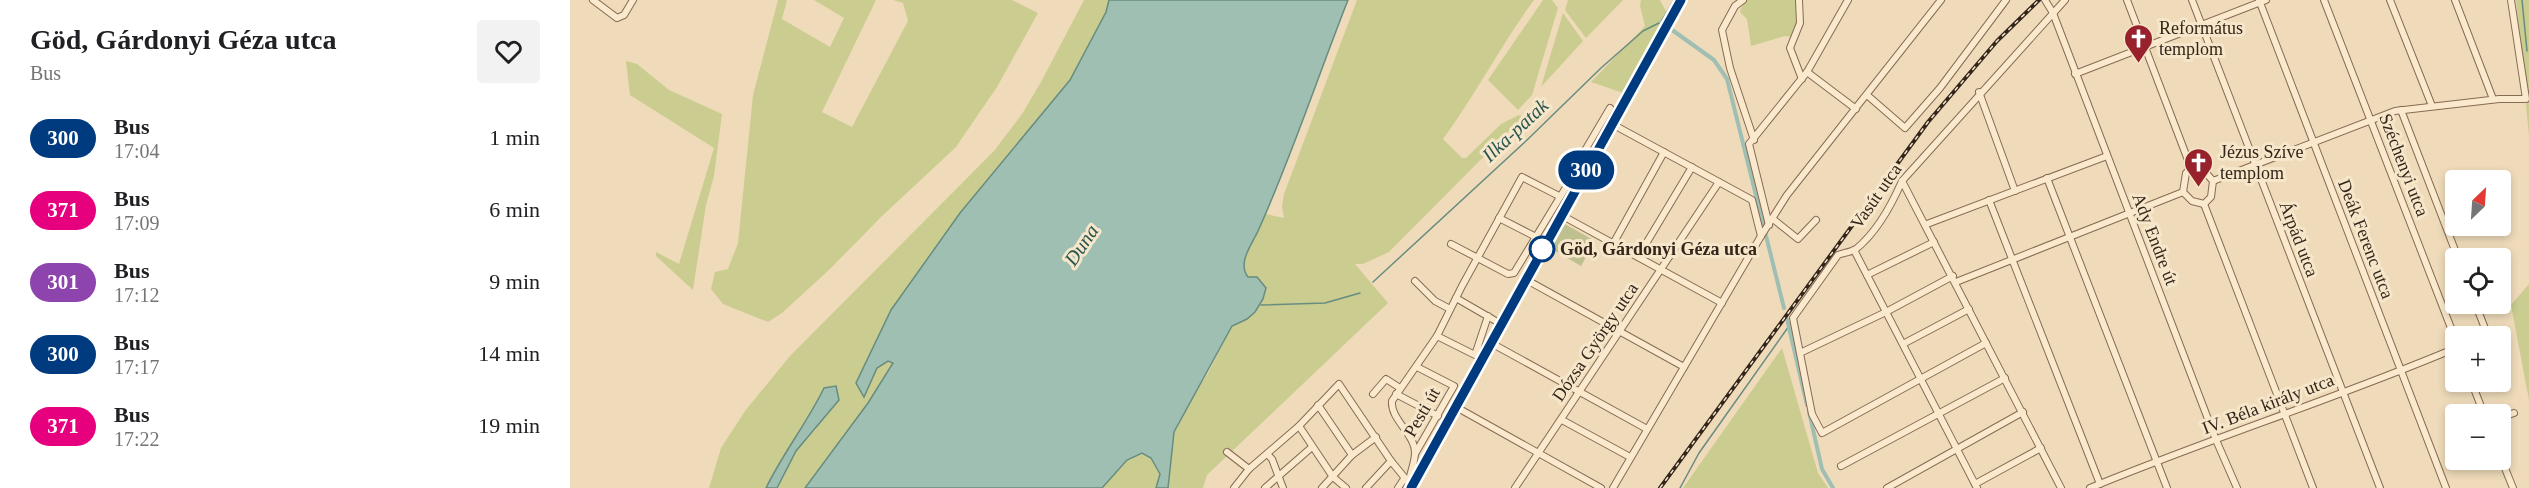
<!DOCTYPE html>
<html lang="en">
<head>
<meta charset="utf-8">
<style>
	:root { --surface:#fff; --page:#f2f2f2; --text:#202124; --muted:#757577 }
	body { margin:0; font-family:"Times New Roman",serif; background:var(--page); color:var(--text); height:100vh; display:flex; flex-direction:column; font-size:22px; white-space:nowrap }
	* { box-sizing:border-box; margin:0 }
	p { font-size:20px; color:var(--muted) }
	.icon { flex:none; width:33px; height:33px; fill:none; stroke:currentColor; stroke-width:2; stroke-linecap:round; stroke-linejoin:round }
	.map { position:relative; flex:1; overflow:hidden }
	.sheet { display:flex; flex-direction:column; background:var(--surface); width:570px }
	.sheet>* { flex:none }
	.badge { padding:0 12px; border-radius:20px; font-size:21px; line-height:39px }
	.needle { width:39px; rotate:25deg }
	.fabs { position:absolute; left:1875px; top:170px; display:grid; gap:12px }
	.fabs a { display:grid; place-items:center; width:66px; height:66px; border-radius:6px; background:var(--surface); box-shadow:0 3px 9px #0003; font-size:30px }
	.map>.badge { position:absolute; translate:-50% -50%; box-shadow:0 0 0 3px #fff }
	.round { display:grid; place-items:center; flex:none; width:63px; height:63px; border-radius:6px; background:var(--page) }
	.summary { display:flex; align-items:center; justify-content:space-between; height:102px; padding:0 30px }
	h1 { font-size:28px; font-weight:700; line-height:45px }
	ul { padding:0; list-style:none }
	li { display:flex; align-items:center; gap:18px; height:72px; padding:0 30px }
	li div { flex:1 }
	li b { display:block; font-size:22px }
	li em { font-style:normal }
	li .badge { min-width:66px; font-weight:700; text-align:center }
	main { display:flex; flex:1; min-height:0 }
	.map>svg:first-child { display:block }
</style>
</head>
<body>
<main>
<section class="sheet">
<div class="summary"><div><h1>Göd, Gárdonyi Géza utca</h1><p>Bus</p></div><a class="round"><svg class="icon" aria-label="heart" viewBox="0 0 24 24"><path d="M12 20l-8-8c-3-5 5-10 8-4 3-6 11-1 8 4z"/></svg></a></div>
<ul>
<li><span class="badge" style="background:#003b80;color:#fff">300</span><div><b>Bus</b><p>17:04</p></div><em>1 min</em></li>
<li><span class="badge" style="background:#e6007e;color:#fff">371</span><div><b>Bus</b><p>17:09</p></div><em>6 min</em></li>
<li><span class="badge" style="background:#8e44ad;color:#fff">301</span><div><b>Bus</b><p>17:12</p></div><em>9 min</em></li>
<li><span class="badge" style="background:#003b80;color:#fff">300</span><div><b>Bus</b><p>17:17</p></div><em>14 min</em></li>
<li><span class="badge" style="background:#e6007e;color:#fff">371</span><div><b>Bus</b><p>17:22</p></div><em>19 min</em></li>
</ul>
</section>
<div class="map">
<svg width="1959" height="488" viewBox="0 0 1959 488">
	<rect width="100%" height="100%" fill="#efdbba"/>
	<!-- green -->
	<g fill="#cacd8f">
		<path d="M208 0H217L212 19 260 47 274 18 244 0H306L252 112 282 127 338 21 333 3 323 0H442L468 13 427 87 386 147 311 217 260 269 212 313 198 322 153 304 141 289 145 272 158 269 168 243 183 95Z"/>
		<path d="M514 0H539L536 12 500 80 390 213 369 244 294 396 307 368 318 361 323 363 298 403 235 488H207L226 451 246 429 254 388C237 423 213 453 196 488H139L151 448 175 411 220 356 424 151 452 114 471 82Z"/>
		<path d="M787 0H964C931 45 906 94 873 139L892 158H896L931 124 949 115 953 117 819 252 793 264H785L818 303 637 475 633 488H598L604 432 617 405 638 373 662 326 677 319 690 305 687 277H678C666 261 688 230 696 214L714 218 712 207 714 194Z"/>
		<path d="M973 0H982L988 8 962 95 948 110 918 80Z"/>
		<path d="M998 0H1053L1016 38 995 10Z"/>
		<path d="M1071 0H1090L1099 17 1056 94 1021 82 1075 26 1070 6Z"/>
		<path d="M1174 0H1229L1230 23 1224 37 1215 36 1181 46 1177 19 1170 12Z"/>
		<path d="M1946 0H1959V136Z"/>
		<path d="M993 13 1013 41 971 87Z"/>
		<path d="M56 61 67 64 99 90 152 114 144 176 136 205 123 290 86 256V252L109 264 144 148 60 95Z"/>
		<path d="M1959 284V400L1941 305Z"/>
		<path d="M1212 348 1248 473 1258 488H1113Z"/>
		<path d="M572 453 581 457 590 474 586 488H532L557 460Z"/>
	</g>
	<!-- cemetery -->
	<path fill="#bec08f" d="M993 223 1025 241 1011 266 980 248Z"/>
	<!-- water -->
	<g fill="#9fbfb3" stroke="#678c80" stroke-width="1.5">
		<path d="M539 0H778C748 76 722 156 688 231 682 244 667 263 678 277H687L696 288 693 299 685 312 677 319 662 326 604 432 598 488H586L590 474 581 458 572 453 557 460 532 488H235L298 403 323 363 318 361 307 368 294 397 286 383 321 310 390 213 500 80 536 12Z"/>
		<path d="M266 386 269 400 226 451 207 488H196C213 453 237 423 254 388Z"/>
	</g>
	<g fill="none" stroke-linecap="round" stroke-linejoin="round">
		<!-- stream -->
		<g stroke="#678c80" stroke-width="1.5">
			<path d="M1952 0 1957 51"/>
			<path d="M803 282 957 140 1031 68 1073 31 1091 22 1104 0"/>
			<path d="M691 305 755 303 790 293"/>
			<path d="M1110 488 1129 453 1219 326"/>
		</g>
		<!-- canal -->
		<g stroke="#9fbfb3" stroke-width="4">
			<path d="M1091 22 1144 60 1157 79 1214 308"/>
			<path d="M1217 319 1237 405"/>
			<path d="M1239 412 1252 469 1263 488"/>
		</g>
		<defs>
			<g id="minor">
				<path d="M23 0 47 18 54 15 63 0"/>
				<path d="M1173 0 1165 6 1152 30 1160 68 1184 140"/>
				<path d="M1229 0 1230 23 1220 48 1232 79"/>
				<path d="M1475 0 1483 13 1646 440 1667 488"/>
				<path d="M1557 0 1621 168"/>
				<path d="M1622 0 1810 488"/>
				<path d="M1689 0 1876 488"/>
				<path d="M1754 0 1886 341"/>
				<path d="M1820 0 1862 106"/>
				<path d="M1885 0 1923 99"/>
				<path d="M1237 72 1286 109"/>
				<path d="M1505 74 1696 0"/>
				<path d="M1409 92 1445 191"/>
				<path d="M1297 95 1335 128 1370 88 1436 0"/>
				<path d="M1831 110 1888 258"/>
				<path d="M1042 124 1182 200 1191 236"/>
				<path d="M1621 168 1636 173 1643 181 1641 197 1634 204 1622 201 1613 192 1616 173Z"/>
				<path d="M1012 178 1004 174V169L1040 108"/>
				<path d="M1477 178 1597 488"/>
				<path d="M1332 181 1491 488"/>
				<path d="M1643 181 1825 111 1929 99H1956L1941 0"/>
				<path d="M1419 200 1530 484"/>
				<path d="M1634 204 1743 488"/>
				<path d="M991 215 1152 303"/>
				<path d="M929 218 966 237"/>
				<path d="M1203 219 1228 239 1246 220"/>
				<path d="M1357 224 1537 156"/>
				<path d="M1199 225 1179 144 1237 72 1278 0"/>
				<path d="M881 244 938 274 944 273 1004 174"/>
				<path d="M1043 244 1094 152"/>
				<path d="M1284 250 1407 488"/>
				<path d="M1068 257 1122 167"/>
				<path d="M1297 275 1364 242"/>
				<path d="M955 279 1114 367"/>
				<path d="M845 281 865 301 880 309"/>
				<path d="M1386 282 1613 192"/>
				<path d="M886 298 931 324"/>
				<path d="M1905 303 1918 336"/>
				<path d="M867 336 905 355 918 316"/>
				<path d="M921 343 1077 429"/>
				<path d="M1416 343 1252 433 1242 414 1223 318 1268 255C1273 253 1281 252 1286 249 1307 232 1322 204 1332 181L1495 0"/>
				<path d="M1333 344 1399 309"/>
				<path d="M1230 353 1316 312 1383 276"/>
				<path d="M1930 366 1931 369"/>
				<path d="M1901 381 1914 414"/>
				<path d="M803 394 816 379 830 388"/>
				<path d="M826 394 868 416"/>
				<path d="M748 405 782 455"/>
				<path d="M886 407 1031 488"/>
				<path d="M1930 418 1944 413"/>
				<path d="M992 420 1060 457"/>
				<path d="M729 426 763 477 776 488"/>
				<path d="M657 452 679 469"/>
				<path d="M697 454 702 459 713 488"/>
				<path d="M845 454 884 386 847 367"/>
				<path d="M1930 456 1943 488"/>
				<path d="M1271 466 1435 378"/>
				<path d="M839 482C840 473 845 462 845 453 845 434 820 419 822 401L867 336 892 286 952 177 989 196"/>
				<path d="M1405 484 1471 448"/>
				<path d="M664 488 679 469 729 426 769 384 821 461 839 483"/>
				<path d="M695 488 742 447"/>
				<path d="M752 488 782 455 806 437"/>
				<path d="M796 488 821 461"/>
				<path d="M828 488 834 479"/>
				<path d="M945 488 1149 182"/>
				<path d="M1043 488 1191 236 1217 195 1371 0"/>
				<path d="M1317 488 1453 412"/>
				<path d="M1520 488C1641 438 1765 399 1886 348"/>
			</g>
			<path id="major" d="M841 488 1111 0"/>
		</defs>
		<!-- minor casing -->
		<use href="#minor" stroke="#866b54" stroke-width="8"/>
		<!-- major casing -->
		<use href="#major" stroke="#533929" stroke-width="10"/>
		<!-- minor -->
		<use href="#minor" stroke="#fae9cd" stroke-width="6"/>
		<!-- major -->
		<use href="#major" stroke="#f5cd8f" stroke-width="8"/>
		<defs>
			<path id="rail" d="M1090 488 1358 122 1427 41 1469 0"/>
		</defs>
		<!-- rail casing -->
		<use href="#rail" stroke="#34251a" stroke-width="4"/>
		<!-- rail -->
		<use href="#rail" stroke="#f6e6ca" stroke-width="1.5" stroke-dasharray="4.5" stroke-linecap="butt"/>
	</g>
	<g fill="none" stroke-linecap="round" stroke-linejoin="round">
		<defs>
			<path id="line" d="M841 488 1111 0"/>
		</defs>
		<!-- line casing -->
		<use href="#line" stroke="#fff" stroke-width="14"/>
		<!-- line -->
		<use href="#line" stroke="#003b80" stroke-width="9"/>
	</g>
	<!-- icons -->
	<defs>
		<symbol id="church-pin" viewBox="-11 -11 22 30"><path d="M0 17L-7.5 6A9.5 9.5 0 1 1 7.5 6Z" fill="#97222c" stroke="#f6e6ca"/><path d="M-1.2-6h2.4v3.5h3.3v2.4h-3.3V6h-2.4V-.1h-3.3v-2.4h3.3Z" fill="#fff"/></symbol>
	</defs>
	<g fill-rule="evenodd">
		<use href="#church-pin" x="1552" y="22" width="33" height="45"/>
		<use href="#church-pin" x="1612" y="146" width="33" height="45"/>
	</g>
	<!-- markers -->
	<circle fill="#fff" stroke="#003b80" stroke-width="3" cx="972" cy="249" r="12"/>
	<g text-anchor="middle" stroke-width="6" stroke-linejoin="round" paint-order="stroke">
		<!-- poi labels -->
		<g font-size="18" fill="#34251a" stroke="#f6e6ca" text-anchor="start">
			<text x="1589" y="34">Református<tspan x="1589" dy="21">templom</tspan></text>
			<text x="1650" y="158">Jézus Szíve<tspan x="1650" dy="21">templom</tspan></text>
		</g>
		<!-- street labels -->
		<g font-size="18" fill="#34251a" stroke="#f6e6ca">
			<text transform="translate(1834 165) rotate(69)" y="6">Széchenyi utca</text>
			<text transform="translate(1306 196) rotate(-55)" y="6">Vasút utca</text>
			<text transform="translate(1585 239) rotate(69)" y="6">Ady Endre út</text>
			<text transform="translate(1729 239) rotate(69)" y="6">Árpád utca</text>
			<text transform="translate(1796 239) rotate(69)" y="6">Deák Ferenc utca</text>
			<text transform="translate(1025 342) rotate(-56)" y="6">Dózsa György utca</text>
			<text transform="translate(1698 404) rotate(-21)" y="6">IV. Béla király utca</text>
			<text transform="translate(852 412) rotate(-60)" y="6">Pesti út</text>
		</g>
		<!-- stop labels -->
		<g font-size="18" font-weight="bold" fill="#34251a" stroke="#f6e6ca" text-anchor="start">
			<text x="990" y="255">Göd, Gárdonyi Géza utca</text>
		</g>
		<!-- water labels -->
		<g font-size="20" font-style="italic" fill="#28554f" stroke="#f6e6ca">
			<text transform="translate(945 130) rotate(-43)" y="7">Ilka-patak</text>
			<text transform="translate(511 245) rotate(-56)" y="7">Duna</text>
		</g>
	</g>
</svg>
<div class="fabs">
<a><svg class="needle" viewBox="-14 -14 28 28"><path d="M0-13l5 13h-10z" fill="#e53935"/><path d="M0 13l5-13h-10z" fill="#757577"/></svg></a>
<a><svg class="icon" aria-label="locate" viewBox="0 0 24 24"><circle cx="12" cy="12" r="6"/><path d="M12 2v4M12 18v4M2 12h4M18 12h4"/></svg></a>
<a>+</a>
<a>−</a>
</div>
<b class="badge" style="left:1016px;top:170px;background:#003b80;color:#fff">300</b>
</div>
</main>
</body>
</html>
